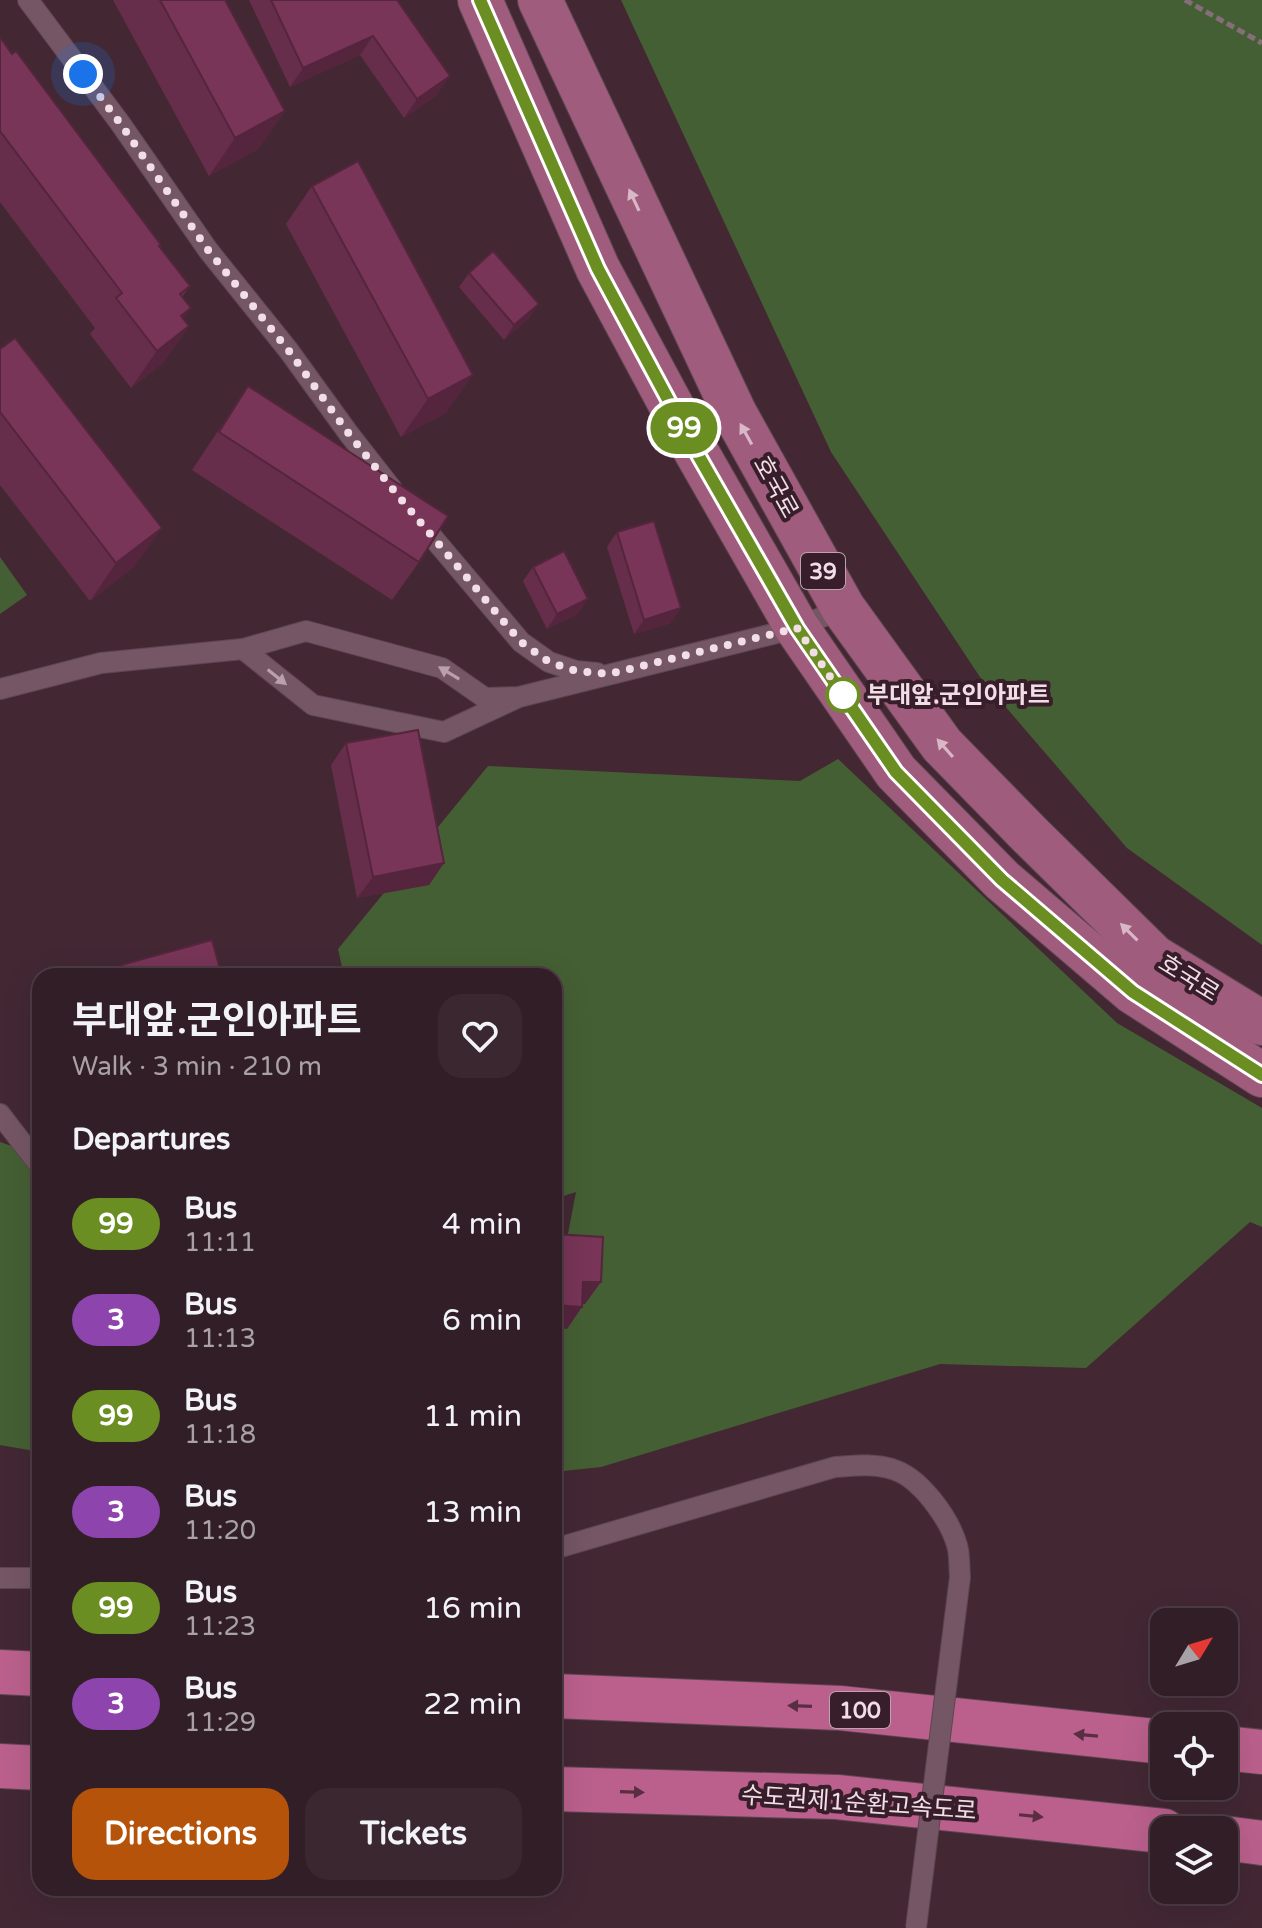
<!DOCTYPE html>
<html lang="en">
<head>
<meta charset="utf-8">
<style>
	:root { --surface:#321e27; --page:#3a272f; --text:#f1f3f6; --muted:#a8a2a7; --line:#4d3c44; --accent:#b45309 }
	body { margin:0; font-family:"Varela Round","Noto Sans KR",sans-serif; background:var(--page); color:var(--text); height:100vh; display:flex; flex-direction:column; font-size:30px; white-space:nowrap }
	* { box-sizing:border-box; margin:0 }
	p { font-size:26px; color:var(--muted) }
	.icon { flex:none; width:44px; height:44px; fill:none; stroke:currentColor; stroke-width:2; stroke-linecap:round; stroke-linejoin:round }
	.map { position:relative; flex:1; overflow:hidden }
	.panel { position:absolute; left:32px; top:968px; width:530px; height:928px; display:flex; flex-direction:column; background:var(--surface); border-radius:24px; box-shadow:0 8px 32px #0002,0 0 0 2px var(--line) }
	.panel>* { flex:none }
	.badge { padding:0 16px; border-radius:26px; font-size:28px; line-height:52px }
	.needle { width:52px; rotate:52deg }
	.controls { position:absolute; left:1150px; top:1608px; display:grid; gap:16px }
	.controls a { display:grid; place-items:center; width:88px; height:88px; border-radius:16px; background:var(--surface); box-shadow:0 8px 32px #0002,0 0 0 2px var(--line); font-size:40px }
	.you { position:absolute; width:40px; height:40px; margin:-20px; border:6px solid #fff; border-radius:50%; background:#1a73e8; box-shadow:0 0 0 12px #1a73e833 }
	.map>.badge { position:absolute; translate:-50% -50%; box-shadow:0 0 0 4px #fff }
	h2 { padding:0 40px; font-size:30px; line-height:72px }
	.round { display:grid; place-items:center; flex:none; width:84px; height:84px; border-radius:24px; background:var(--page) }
	.headline { display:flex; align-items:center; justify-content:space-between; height:136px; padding:0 40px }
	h1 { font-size:38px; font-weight:700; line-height:60px }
	.cta { display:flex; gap:16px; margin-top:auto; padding:16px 40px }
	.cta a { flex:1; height:92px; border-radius:24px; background:var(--accent); color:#fff; font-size:32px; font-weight:700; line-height:92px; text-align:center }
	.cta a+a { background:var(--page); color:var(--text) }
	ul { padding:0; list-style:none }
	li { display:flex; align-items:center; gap:24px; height:96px; padding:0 40px }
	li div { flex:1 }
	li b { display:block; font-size:30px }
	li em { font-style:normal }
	li .badge { min-width:88px; font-weight:700; text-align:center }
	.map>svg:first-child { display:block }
</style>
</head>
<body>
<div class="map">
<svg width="1262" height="1928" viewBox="0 0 1262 1928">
	<rect width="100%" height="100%" fill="#432834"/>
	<!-- green -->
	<g fill="#455f34">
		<path d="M621 0H1262V945L1127 848 980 677 831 452Z"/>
		<path d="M0 557 27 595 0 614Z"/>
		<path d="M838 759 1117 1023 1262 1108V1227L1250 1222 1086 1368 940 1364 601 1467 554 1472V1307L576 1192 554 1199V976H344L338 949 488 766 800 781Z"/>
		<path d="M0 1142 40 1156V1452L0 1445Z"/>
	</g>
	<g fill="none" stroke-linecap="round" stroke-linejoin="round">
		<defs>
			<g id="lane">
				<path d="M28 0 120 123 208 250 289 351 349 434 392 489"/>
				<path d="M418 520 521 642 549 662 576 671 597 673"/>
				<path d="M0 689 101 663 243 649"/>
				<path d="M519 697 485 698 442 668 306 631 243 649 313 705 444 732 519 697 797 628 843 608"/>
				<path d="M0 1114 40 1166"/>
				<path d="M554 1549 835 1467C855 1466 874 1463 892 1469 920 1477 949 1518 957 1545 960 1555 959 1567 960 1577"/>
				<path d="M0 1578H40"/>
			</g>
			<g id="primary">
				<path d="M480 0 598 269 693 446 797 628 896 772 1002 880 1133 992 1262 1075"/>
				<path d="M540 0 735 414 843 608 942 745 1030 835 1154 957 1262 1023"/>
			</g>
			<g id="highway">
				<path d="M0 1672 40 1674"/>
				<path d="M554 1696 840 1708 1164 1742"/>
				<path d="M1224 1748 1262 1752"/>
				<path d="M0 1766 40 1768"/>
				<path d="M554 1789 837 1797 1164 1831"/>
				<path d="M1224 1838 1262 1843"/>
			</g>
		</defs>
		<!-- lane casing -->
		<use href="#lane" stroke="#5d4651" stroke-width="22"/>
		<!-- primary casing -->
		<use href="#primary" stroke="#5d4651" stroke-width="46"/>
		<!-- highway casing -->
		<use href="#highway" stroke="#5d4651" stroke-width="46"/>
		<!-- path -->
		<path stroke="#866e78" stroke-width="5" stroke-dasharray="8 4" stroke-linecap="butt" d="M1185 0 1262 43"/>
		<!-- lane -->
		<use href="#lane" stroke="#755664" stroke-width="20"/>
		<!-- primary -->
		<use href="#primary" stroke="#9f5c7d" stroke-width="44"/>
		<!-- highway -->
		<use href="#highway" stroke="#bb608d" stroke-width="44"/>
		<defs>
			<path id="lane-bridge" d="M916 1928 960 1577"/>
		</defs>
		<!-- lane-bridge casing -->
		<use href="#lane-bridge" stroke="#5d4651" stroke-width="22" stroke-linecap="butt"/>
		<!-- lane-bridge -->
		<use href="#lane-bridge" stroke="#755664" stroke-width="20"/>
	</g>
	<!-- wall -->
	<g fill="#672e4b">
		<path d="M113 0H225L285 111 258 149 209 176Z"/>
		<path d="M249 0H397L437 95 404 118 360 55 290 87Z"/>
		<path d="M0 37 12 54 161 245 160 247 190 286 182 297 183 319 189 326 163 363 131 388 90 334 95 328 0 202Z"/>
		<path d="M312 186 446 413 401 437 286 224Z"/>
		<path d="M469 273 539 304 528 319 504 340 459 287Z"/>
		<path d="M0 349 135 566 90 601 0 485Z"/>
		<path d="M248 386 419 562 392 600 192 470Z"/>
		<path d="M617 532 671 623 634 634 607 547Z"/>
		<path d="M533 567 578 614 547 629 523 581Z"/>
		<path d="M346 743 444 863 429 885 357 898 331 765Z"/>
		<path d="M121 965 222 976H113Z"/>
	</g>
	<!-- shaded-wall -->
	<g fill="#54253d">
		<path d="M373 36 360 55 290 87 303 68Z"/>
		<path d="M450 76 437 95 404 118 417 99Z"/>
		<path d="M285 111 258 149 209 176 235 138Z"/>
		<path d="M539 304 528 319 504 340 514 325Z"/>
		<path d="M191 308 166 344 189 326 163 363 131 388 181 316Z"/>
		<path d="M473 375 446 413 401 437 428 399Z"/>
		<path d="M162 528 135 566 90 601 116 563Z"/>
		<path d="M588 599 578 614 547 629 557 614Z"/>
		<path d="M681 608 671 623 634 634 644 620Z"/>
		<path d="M444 863 429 885 357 898 373 877Z"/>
		<path d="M583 1282H601L585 1304 568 1303Z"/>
		<path d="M554 1305 582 1307 567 1329 554 1328Z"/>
	</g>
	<!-- building -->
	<g fill="#783557" stroke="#54253d" stroke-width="2">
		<path d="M160 0H225L285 111 235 138Z"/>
		<path d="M271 0H397L450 76 417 99 373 36 303 68Z"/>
		<path d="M0 37 12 54 16 51 161 245 159 246 190 286 180 294 191 308 181 316 189 326 157 351 116 298 122 293 0 131Z"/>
		<path d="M358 161 473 375 428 399 312 186Z"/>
		<path d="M493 251 539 304 514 325 469 273Z"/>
		<path d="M15 338 162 528 116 563 0 412V349Z"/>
		<path d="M248 386 448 516 419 562 219 432Z"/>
		<path d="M654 521 681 608 644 620 617 532Z"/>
		<path d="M564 551 588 599 557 614 533 567Z"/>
		<path d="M418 730 444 863 373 877 346 743Z"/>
		<path d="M212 940 222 976H124L121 965Z"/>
		<path d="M554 1234 603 1237 601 1282H583L582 1307 554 1305Z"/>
	</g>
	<!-- one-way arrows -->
	<defs><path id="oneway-solid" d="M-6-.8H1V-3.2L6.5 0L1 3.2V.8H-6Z" transform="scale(2)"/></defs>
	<g fill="#d8b7c6">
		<use href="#oneway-solid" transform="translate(634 200) rotate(-115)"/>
		<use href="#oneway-solid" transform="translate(746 434) rotate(-119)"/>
		<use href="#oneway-solid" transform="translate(945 748) rotate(-131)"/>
		<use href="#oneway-solid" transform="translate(1129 932) rotate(-135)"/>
	</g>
	<g fill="#b9a1ac">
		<use href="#oneway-solid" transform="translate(449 673) rotate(-149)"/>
		<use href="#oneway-solid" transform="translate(277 677) rotate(39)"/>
	</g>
	<g fill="#592e43">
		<use href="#oneway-solid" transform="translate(800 1706) rotate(-178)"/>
		<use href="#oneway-solid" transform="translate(1086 1735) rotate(-175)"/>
		<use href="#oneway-solid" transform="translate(632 1792) rotate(2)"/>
		<use href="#oneway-solid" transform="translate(1031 1816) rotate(6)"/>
	</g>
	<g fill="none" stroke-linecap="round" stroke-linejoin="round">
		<defs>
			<path id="line" d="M480 0 598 269 693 446 797 628 896 772 1002 880 1133 992 1262 1075"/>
		</defs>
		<!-- line casing -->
		<use href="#line" stroke="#fff" stroke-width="18"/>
		<!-- line -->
		<use href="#line" stroke="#6b8e23" stroke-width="12"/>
		<!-- walk -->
		<path stroke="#f1dee6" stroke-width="8" stroke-dasharray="0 14.4" d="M83 74 120 123 208 250 289 351 349 434 395 492 521 642 549 662 576 671 609 674 797 628 846 700 843 695"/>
	</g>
	<!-- markers -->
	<circle fill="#fff" stroke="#6b8e23" stroke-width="4" cx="843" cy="695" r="16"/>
	<g text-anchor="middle" stroke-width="8" stroke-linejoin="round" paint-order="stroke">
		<!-- shield labels -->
		<g fill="#381e2a" stroke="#baa4ae" stroke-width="2">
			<rect x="801" y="553" width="44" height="36" rx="6"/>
			<rect x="830" y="1692" width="60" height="36" rx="6"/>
		</g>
		<g font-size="22" font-weight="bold" fill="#f1dee6">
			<text x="823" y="579">39</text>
			<text x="860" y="1718">100</text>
		</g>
		<!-- street labels -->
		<g font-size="24" fill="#f1dee6" stroke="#381e2a">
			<text transform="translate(776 487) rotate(61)" y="8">호국로</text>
			<text transform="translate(1189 978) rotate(32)" y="8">호국로</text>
			<text transform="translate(859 1803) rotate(4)" y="8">수도권제1순환고속도로</text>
		</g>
		<!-- stop labels -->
		<g font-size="24" font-weight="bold" fill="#f1dee6" stroke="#381e2a" text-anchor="start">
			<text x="867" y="703">부대앞.군인아파트</text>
		</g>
	</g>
</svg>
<div class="controls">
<a><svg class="needle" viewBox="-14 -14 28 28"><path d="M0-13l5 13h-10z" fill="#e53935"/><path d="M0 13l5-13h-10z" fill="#a8a2a7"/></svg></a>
<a><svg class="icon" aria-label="locate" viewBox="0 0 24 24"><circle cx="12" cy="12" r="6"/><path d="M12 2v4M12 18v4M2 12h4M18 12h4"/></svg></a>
<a><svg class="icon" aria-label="layers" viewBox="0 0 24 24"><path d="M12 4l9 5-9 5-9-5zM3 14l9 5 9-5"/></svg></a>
</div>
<div class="you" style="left:83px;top:74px"></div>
<b class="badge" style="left:684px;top:428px;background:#6b8e23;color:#fff">99</b>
<section class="panel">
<div class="headline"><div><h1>부대앞.군인아파트</h1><p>Walk · 3 min · 210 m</p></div><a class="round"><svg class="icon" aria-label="heart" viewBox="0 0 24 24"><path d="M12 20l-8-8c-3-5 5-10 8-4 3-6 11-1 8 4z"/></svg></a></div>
<h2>Departures</h2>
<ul>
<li><span class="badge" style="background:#6b8e23;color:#fff">99</span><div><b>Bus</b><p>11:11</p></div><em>4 min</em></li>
<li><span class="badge" style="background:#8e44ad;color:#fff">3</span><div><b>Bus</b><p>11:13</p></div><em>6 min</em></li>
<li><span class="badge" style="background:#6b8e23;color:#fff">99</span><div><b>Bus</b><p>11:18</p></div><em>11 min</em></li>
<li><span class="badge" style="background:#8e44ad;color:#fff">3</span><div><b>Bus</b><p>11:20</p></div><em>13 min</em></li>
<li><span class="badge" style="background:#6b8e23;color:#fff">99</span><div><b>Bus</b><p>11:23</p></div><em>16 min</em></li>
<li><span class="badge" style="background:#8e44ad;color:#fff">3</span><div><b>Bus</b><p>11:29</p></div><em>22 min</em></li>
</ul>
<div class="cta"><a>Directions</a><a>Tickets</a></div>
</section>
</div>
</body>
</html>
